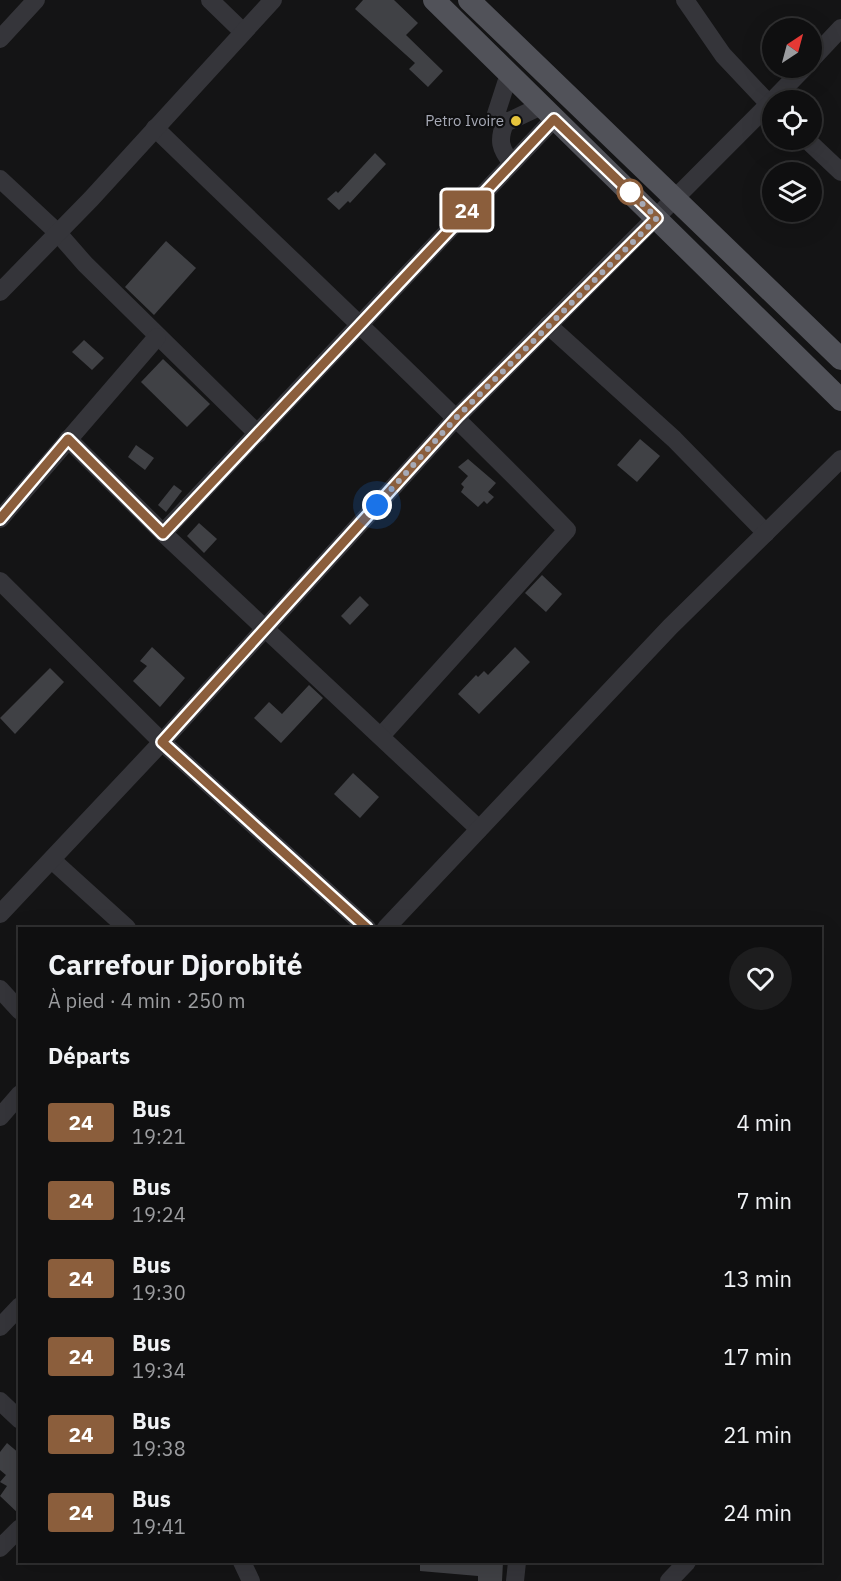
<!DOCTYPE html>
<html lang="fr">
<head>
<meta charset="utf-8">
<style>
	:root { --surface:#0f0f10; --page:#1d1d1e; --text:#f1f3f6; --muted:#9b9c9f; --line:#2f2f30 }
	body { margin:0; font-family:"IBM Plex Sans",sans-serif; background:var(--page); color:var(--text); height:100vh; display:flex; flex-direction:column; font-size:22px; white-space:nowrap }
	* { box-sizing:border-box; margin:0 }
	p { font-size:20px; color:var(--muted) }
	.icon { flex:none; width:33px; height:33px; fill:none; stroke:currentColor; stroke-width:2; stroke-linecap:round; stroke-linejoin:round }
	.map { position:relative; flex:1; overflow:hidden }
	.panel { position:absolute; left:18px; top:927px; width:804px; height:636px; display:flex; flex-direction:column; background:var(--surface); border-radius:0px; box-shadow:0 6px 24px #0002,0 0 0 2px var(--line) }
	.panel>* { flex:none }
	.badge { padding:0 12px; border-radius:4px; font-size:21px; line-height:39px }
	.needle { width:39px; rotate:36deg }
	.controls { position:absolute; left:762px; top:18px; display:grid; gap:12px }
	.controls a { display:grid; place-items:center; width:60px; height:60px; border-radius:50%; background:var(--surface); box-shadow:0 6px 24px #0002,0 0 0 2px var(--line); font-size:30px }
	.you { position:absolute; width:30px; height:30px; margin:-15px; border:4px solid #fff; border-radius:50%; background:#1a73e8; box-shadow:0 0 0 9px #1a73e833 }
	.map>.badge { position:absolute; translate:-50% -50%; box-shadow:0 0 0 3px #fff }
	h2 { padding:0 30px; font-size:22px; line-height:54px }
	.round { display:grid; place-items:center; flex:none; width:63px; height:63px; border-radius:32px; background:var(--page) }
	.overview { display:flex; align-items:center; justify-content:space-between; height:102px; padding:0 30px }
	h1 { font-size:28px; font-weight:700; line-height:45px }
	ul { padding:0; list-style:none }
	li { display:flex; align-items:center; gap:18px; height:78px; padding:0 30px }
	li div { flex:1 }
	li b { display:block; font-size:22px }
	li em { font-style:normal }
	li .badge { min-width:66px; font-weight:700; text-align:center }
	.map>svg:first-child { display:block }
</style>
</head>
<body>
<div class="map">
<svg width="841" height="1581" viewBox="0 0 841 1581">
	<rect width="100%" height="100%" fill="#141415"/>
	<!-- building -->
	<g fill="#404145">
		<path d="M363 0H394L418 23 406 35 443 71 428 87 409 69 415 63 355 9Z"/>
		<path d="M375 153 386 164 350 203 348 201 339 210 327 199 336 191 338 193Z"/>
		<path d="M166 241 196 268 154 315 125 287Z"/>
		<path d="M84 340 104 358 92 370 72 352Z"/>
		<path d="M163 359 210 404 187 427 141 382Z"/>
		<path d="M640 439 660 456 637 482 617 465Z"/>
		<path d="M136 445 154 458 145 470 128 457Z"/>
		<path d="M468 459 496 483 488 492 494 497 487 504 484 501 478 507 461 492 464 487 461 484 468 476 458 467Z"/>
		<path d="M174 485 182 491 166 512 158 505Z"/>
		<path d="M199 523 217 539 204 553 187 536Z"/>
		<path d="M542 575 562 594 546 612 525 593Z"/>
		<path d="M360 596 369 605 350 625 341 616Z"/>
		<path d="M152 647 185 678 160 707 133 681 147 666 140 661Z"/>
		<path d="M515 647 530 662 479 714 458 694 476 675 478 677 484 671 488 675Z"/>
		<path d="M50 668 64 682 15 734 0 718Z"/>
		<path d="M309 685 323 698 281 743 254 718 269 702 282 714Z"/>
		<path d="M353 773 379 797 360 818 334 794Z"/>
		<path d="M7 1443 20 1454V1515L0 1496 7 1486 0 1482 6 1475 0 1470V1452Z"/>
		<path d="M420 1562H503L502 1581H478V1576L420 1571Z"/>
	</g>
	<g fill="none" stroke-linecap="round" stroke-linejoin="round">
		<!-- minor -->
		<g stroke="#35353a" stroke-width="18">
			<path d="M210 0 242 31"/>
			<path d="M685 0 723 55 772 107"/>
			<path d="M0 39 36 0"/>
			<path d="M812 59 841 28"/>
			<path d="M509 74 496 114 505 123 541 106"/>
			<path d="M773 100 804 68"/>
			<path d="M505 123C498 140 500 149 512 163"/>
			<path d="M155 128C293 262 433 392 567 530L381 736"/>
			<path d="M807 140 841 172"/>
			<path d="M0 179 57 232 85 264 258 434"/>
			<path d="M0 292 91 199 273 0"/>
			<path d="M548 325 674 439 766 533"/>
			<path d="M68 439 163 533 479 829"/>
			<path d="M0 519 157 337"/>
			<path d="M163 533 554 119"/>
			<path d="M0 581 162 742 367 928"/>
			<path d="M52 860 127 928"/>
			<path d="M0 914 162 742 457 417 772 101"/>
			<path d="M386 928 670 627 841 459"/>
			<path d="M0 989 20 1011"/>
			<path d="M0 1117 20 1094"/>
			<path d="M0 1327 20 1306"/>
			<path d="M0 1401 20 1420"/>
			<path d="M0 1548 20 1528"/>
			<path d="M242 1562 251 1581"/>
			<path d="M515 1581 517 1562"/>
			<path d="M669 1581 687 1562"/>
		</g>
		<!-- major -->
		<g stroke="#515259" stroke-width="22">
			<path d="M434 0 841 400"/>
			<path d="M469 0 841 359"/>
		</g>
	</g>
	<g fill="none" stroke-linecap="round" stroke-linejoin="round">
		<defs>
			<path id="line" d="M0 519 68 439 163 534 554 119 657 218 457 417 162 742 367 928"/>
		</defs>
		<!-- line casing -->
		<use href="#line" stroke="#fff" stroke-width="14"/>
		<!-- line -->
		<use href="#line" stroke="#8b5e3c" stroke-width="9"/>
		<!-- walk -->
		<path stroke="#a6a9b5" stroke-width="6" stroke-dasharray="0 10.8" d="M377 505 457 417 657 218 623 185 630 192"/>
	</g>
	<!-- markers -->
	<circle fill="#e6c43c" stroke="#0f0f10" stroke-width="2" cx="516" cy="121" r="6"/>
	<circle fill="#fff" stroke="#8b5e3c" stroke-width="3" cx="630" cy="192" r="12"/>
	<g text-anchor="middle" stroke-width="4.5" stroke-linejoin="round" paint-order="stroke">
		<!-- poi labels -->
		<g font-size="15" fill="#a6a9b5" stroke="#0f0f10" text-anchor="end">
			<text x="504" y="126">Petro Ivoire</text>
		</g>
	</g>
</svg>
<div class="controls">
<a><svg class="needle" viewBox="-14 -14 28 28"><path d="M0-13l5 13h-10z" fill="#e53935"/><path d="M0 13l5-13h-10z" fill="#9b9c9f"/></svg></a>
<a><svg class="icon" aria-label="locate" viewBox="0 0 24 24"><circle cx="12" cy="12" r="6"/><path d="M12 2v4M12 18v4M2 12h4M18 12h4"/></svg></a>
<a><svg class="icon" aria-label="layers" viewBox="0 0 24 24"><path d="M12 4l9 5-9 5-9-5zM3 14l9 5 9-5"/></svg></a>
</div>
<div class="you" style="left:377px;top:505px"></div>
<b class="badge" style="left:467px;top:210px;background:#8b5e3c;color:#fff">24</b>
<section class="panel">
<div class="overview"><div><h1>Carrefour Djorobité</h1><p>À pied · 4 min · 250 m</p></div><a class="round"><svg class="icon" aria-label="heart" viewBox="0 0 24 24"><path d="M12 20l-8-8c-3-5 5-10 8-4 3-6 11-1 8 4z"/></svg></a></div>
<h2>Départs</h2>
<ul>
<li><span class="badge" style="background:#8b5e3c;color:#fff">24</span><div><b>Bus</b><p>19:21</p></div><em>4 min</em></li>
<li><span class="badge" style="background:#8b5e3c;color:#fff">24</span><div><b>Bus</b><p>19:24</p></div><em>7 min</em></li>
<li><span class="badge" style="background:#8b5e3c;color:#fff">24</span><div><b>Bus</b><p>19:30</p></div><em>13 min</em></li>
<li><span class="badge" style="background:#8b5e3c;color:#fff">24</span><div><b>Bus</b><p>19:34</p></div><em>17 min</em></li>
<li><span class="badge" style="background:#8b5e3c;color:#fff">24</span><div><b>Bus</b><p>19:38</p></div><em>21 min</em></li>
<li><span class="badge" style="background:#8b5e3c;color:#fff">24</span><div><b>Bus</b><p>19:41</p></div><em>24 min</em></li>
</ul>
</section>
</div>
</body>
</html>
